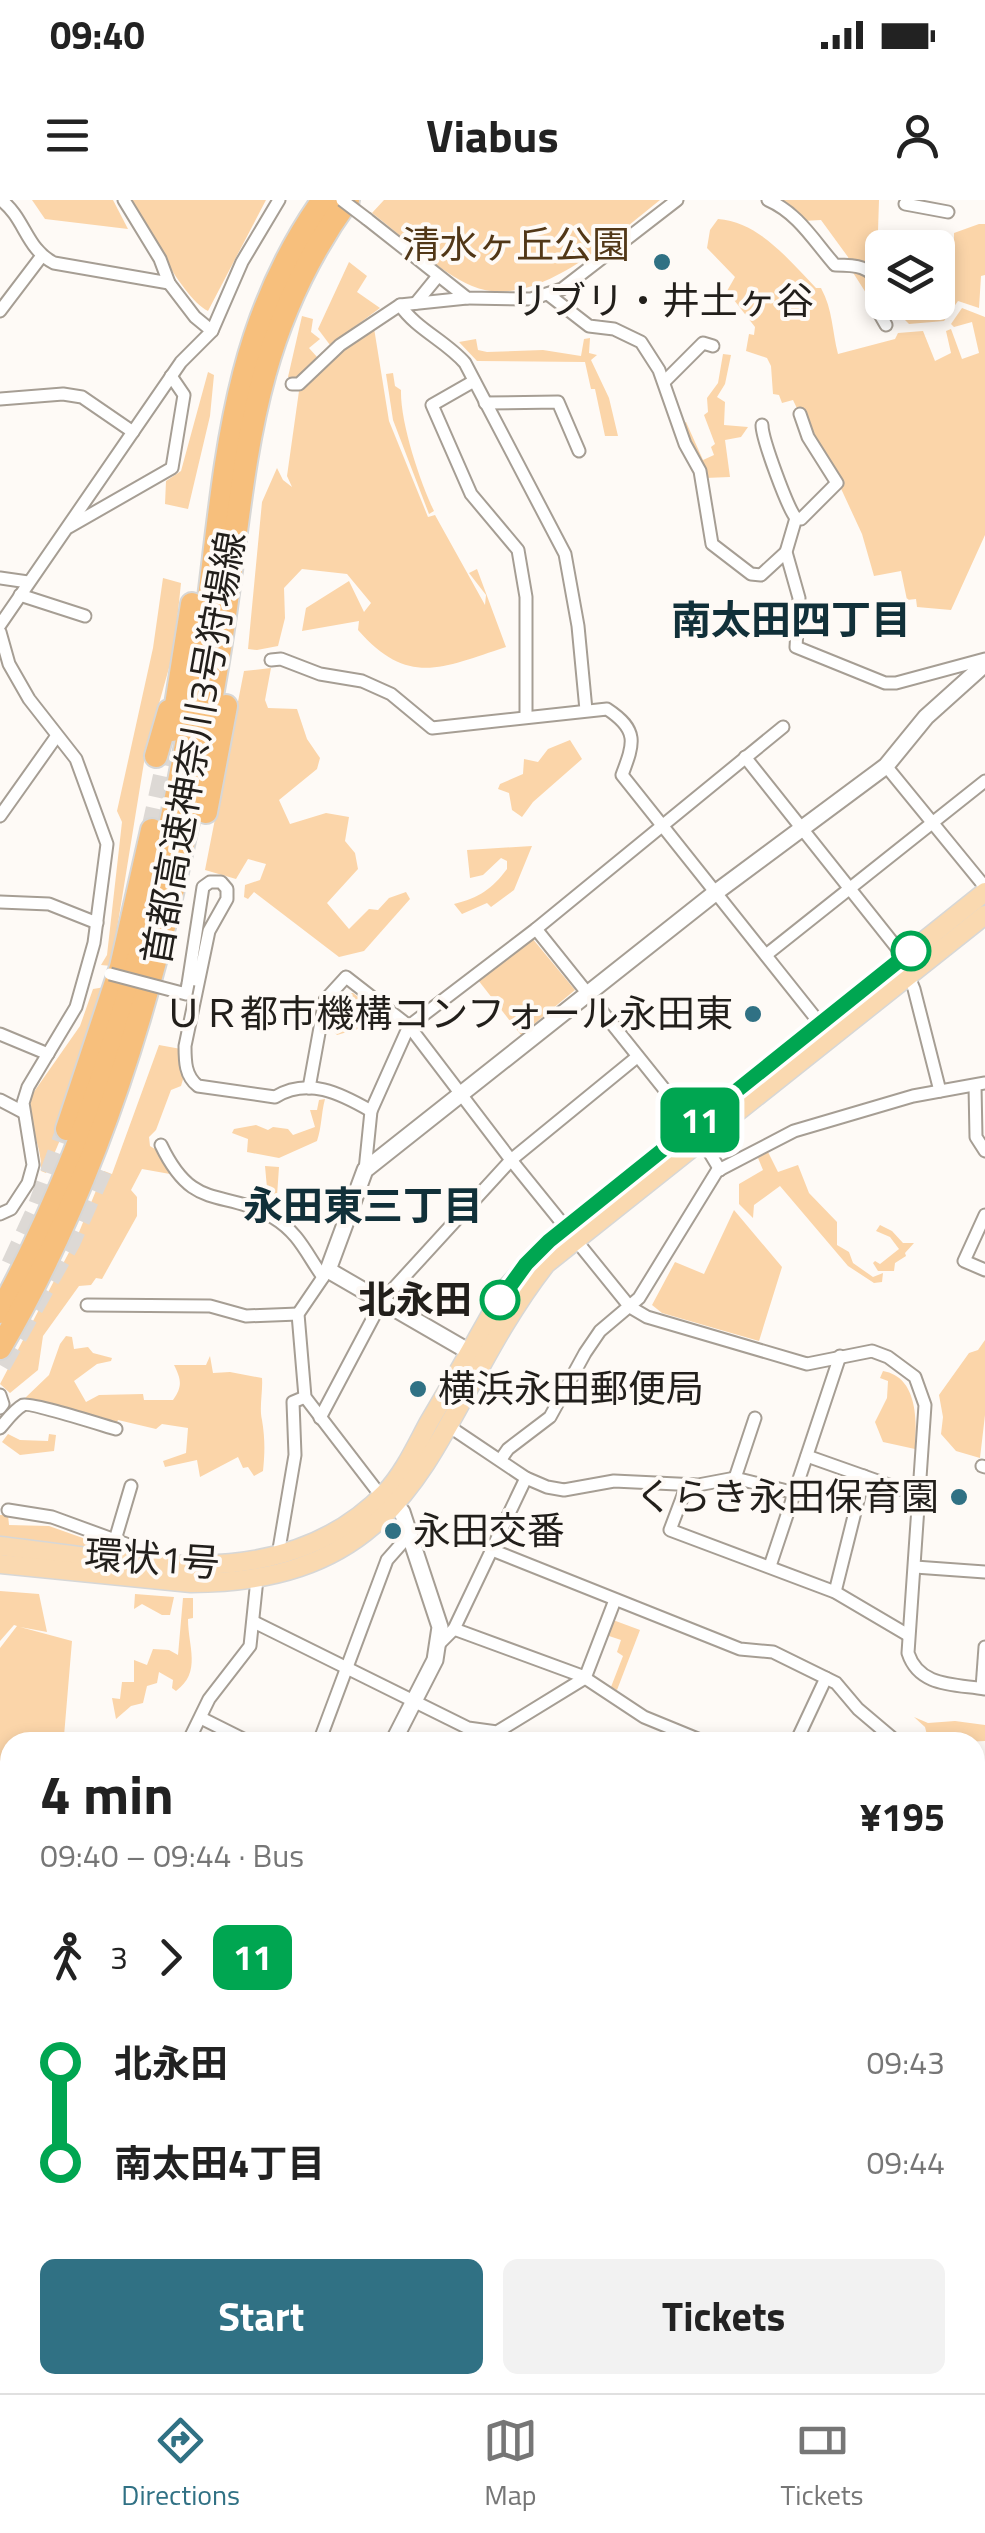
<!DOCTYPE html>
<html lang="en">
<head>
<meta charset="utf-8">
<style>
	:root { --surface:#fff; --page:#f2f2f2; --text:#222; --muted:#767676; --line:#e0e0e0; --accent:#307184 }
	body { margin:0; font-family:"Titillium Web","Noto Sans JP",sans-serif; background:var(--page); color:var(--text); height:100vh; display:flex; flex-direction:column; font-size:38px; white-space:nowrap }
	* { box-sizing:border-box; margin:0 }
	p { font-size:32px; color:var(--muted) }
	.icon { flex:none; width:55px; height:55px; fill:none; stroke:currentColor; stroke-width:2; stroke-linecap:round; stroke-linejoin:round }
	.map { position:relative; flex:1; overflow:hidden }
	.sheet { position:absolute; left:0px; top:1532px; width:985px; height:662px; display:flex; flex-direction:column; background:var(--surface); border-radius:30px 30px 0 0; box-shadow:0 5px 15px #0003 }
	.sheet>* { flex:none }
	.badge { padding:0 20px; border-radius:15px; font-size:35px; line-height:65px }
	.buttons { position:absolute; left:865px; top:30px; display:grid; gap:20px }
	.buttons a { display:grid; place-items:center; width:90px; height:90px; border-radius:15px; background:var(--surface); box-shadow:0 5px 15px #0003; font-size:50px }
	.map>.badge { position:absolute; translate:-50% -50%; box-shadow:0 0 0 5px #fff }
	.legs { display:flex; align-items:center; gap:15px; height:110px; padding:0 40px; font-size:32px }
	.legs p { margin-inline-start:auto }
	.headline { display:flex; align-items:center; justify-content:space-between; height:170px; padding:0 40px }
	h1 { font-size:55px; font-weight:700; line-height:75px }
	.cta { display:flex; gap:20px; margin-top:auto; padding:20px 40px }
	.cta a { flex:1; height:115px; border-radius:15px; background:var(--accent); color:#fff; font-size:40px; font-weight:700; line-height:115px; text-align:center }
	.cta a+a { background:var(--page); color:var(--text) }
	ul { padding:0 40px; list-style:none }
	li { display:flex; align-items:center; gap:35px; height:100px; font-size:38px }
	li i { display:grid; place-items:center; width:15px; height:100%; margin:0 12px; background:currentColor }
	li i::after { content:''; width:25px; height:25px; margin:-12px; border:8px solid; border-radius:50%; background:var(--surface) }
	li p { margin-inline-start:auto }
	li:first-child i { background:linear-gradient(#0000 50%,currentColor 0) }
	li:last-child i { background:linear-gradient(currentColor 50%,#0000 0) }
	.status { display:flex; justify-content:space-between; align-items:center; height:70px; padding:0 50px; background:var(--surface); direction:ltr }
	.status svg { height:28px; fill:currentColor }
	header { display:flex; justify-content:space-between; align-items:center; height:130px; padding:0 40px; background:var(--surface); font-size:45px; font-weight:700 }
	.tabs { display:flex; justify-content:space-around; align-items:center; height:140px; border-top:2px solid var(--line); background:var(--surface); font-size:28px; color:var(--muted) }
	.tabs a { display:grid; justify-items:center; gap:5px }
	.tabs .current { color:var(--accent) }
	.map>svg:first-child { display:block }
</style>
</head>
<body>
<div class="status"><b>09:40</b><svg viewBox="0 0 49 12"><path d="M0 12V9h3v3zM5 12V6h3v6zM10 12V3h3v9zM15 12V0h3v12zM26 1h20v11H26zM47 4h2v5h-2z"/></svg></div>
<header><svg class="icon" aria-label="menu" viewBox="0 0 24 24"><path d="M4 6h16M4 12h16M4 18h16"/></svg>Viabus<svg class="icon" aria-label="person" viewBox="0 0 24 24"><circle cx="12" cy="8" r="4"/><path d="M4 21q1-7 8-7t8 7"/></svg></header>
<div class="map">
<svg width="985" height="2193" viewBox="0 0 985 2193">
	<rect width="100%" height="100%" fill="#fefaf6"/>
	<!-- green -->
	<g fill="#fbd5a9">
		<path d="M32 0H113L128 29 45 19Z"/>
		<path d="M131 0H266L208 111C182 98 147 27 131 0Z"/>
		<path d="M384 0H660C614 36 535 113 472 86 439 72 401 35 372 13Z"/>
		<path d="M778 0H879L878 31 889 37 896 47 882 48V102L900 103 899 120 873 104 852 71 848 57 821 20 803 21Z"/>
		<path d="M718 19C759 22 788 59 816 88H821C833 110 832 131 838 154L895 139 898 133 923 131 935 161 951 153 946 131 951 129 962 159 979 153 972 122 954 127 951 124 962 108 985 117V335L951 410 917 407 916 399 907 400 901 371 874 376 862 334 819 241 812 240 793 200 782 203 779 195 773 194 771 166 767 158 746 151 749 134 754 135 755 127 727 91 735 77 707 48 710 30Z"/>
		<path d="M979 24H985V75L981 76 979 108 958 101 944 121 909 124 905 120 904 103H913L915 113 935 111 936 103 943 101 938 71 940 44 954 45V33Z"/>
		<path d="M349 62 367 76 357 92 380 108 330 145 318 129Z"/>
		<path d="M302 116 313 119 311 132 320 139 309 148 317 157 295 180 288 177Z"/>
		<path d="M374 128 389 221 428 317 435 315 485 405 486 395 469 373 477 369 506 447C442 468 408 487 358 430L359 421 302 431 306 408 349 381 364 412 371 403 347 374 302 369 284 388 285 418 278 446 257 450 248 449 262 302 277 268 283 280 292 287 287 276 299 191 335 156Z"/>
		<path d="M590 138 589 153 597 155 591 160 609 198 618 236H605L595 189H591L585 162 477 161 459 142 476 139 478 150 487 152 543 150 581 156 584 139Z"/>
		<path d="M723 154 731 155 725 184 717 197 725 202 724 225 748 227 741 237 725 240 730 277 705 278 682 224 686 222 703 260 714 255 711 247 715 244 704 215 708 212 707 198 718 183Z"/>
		<path d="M208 172 214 175 210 216 188 309 165 304 166 281 181 271Z"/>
		<path d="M393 173 395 186 401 190C400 222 420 282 434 311L429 314 393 220 386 174Z"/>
		<path d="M163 378 181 383 174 450 146 550 111 766 101 765 107 755 122 622 117 611 153 448Z"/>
		<path d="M271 468 265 500 268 508 297 509 307 539 320 558 317 569 279 600 290 624 326 613 349 617 345 641 355 653 358 669 327 703 349 729 369 709 378 710 389 698 406 692 410 699 364 751 339 757 254 692 248 699 244 697 245 685 260 680 266 664 248 659 236 679 205 670 244 471Z"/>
		<path d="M570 540 582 559 533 602 522 617 512 610 509 593 498 589 500 584 523 574 524 559 538 562 548 549Z"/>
		<path d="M532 646 514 690 491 707 487 703 462 714 454 704C479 698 492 689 507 669V661L501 658 483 675 470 678 467 650Z"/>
		<path d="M532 738 575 790 521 835 478 780Z"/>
		<path d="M105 787 63 933 46 973 41 971C43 945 25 923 31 896L80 826 93 789Z"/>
		<path d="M343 793H353L390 821 385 830 368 826 337 835 329 826 335 802Z"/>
		<path d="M159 845 181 849 184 876 181 886 171 890 156 930 149 937 150 946 158 951 170 974 142 969 131 990 137 997V1016L102 1079 96 1078 91 1085 79 1086 43 1136 38 1170 10 1193 0 1184 77 1037 104 971 112 974Z"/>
		<path d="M325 899C321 914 322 926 317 941L279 958 247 952 248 939 232 933 234 929 256 925 268 930 273 927 288 929 293 935 315 927 310 910H317L319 900Z"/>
		<path d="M768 952 778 972 798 965 809 993 837 1022V1045L849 1052 853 1063 873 1077 883 1073 882 1082 874 1083 848 1066 780 986 754 1005 753 1018 739 1004V984L763 970 758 958Z"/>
		<path d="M265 966 279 967 277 996 268 1000 263 994 267 988Z"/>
		<path d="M734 1010 782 1067 759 1141 662 1113 652 1105 675 1062 704 1074Z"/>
		<path d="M880 1025 892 1031 903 1043H914L905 1053 906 1056 895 1063 894 1071H878L873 1063 875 1061 880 1064 899 1049 890 1037 876 1031Z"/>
		<path d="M66 1136 72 1137 74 1149 88 1147 93 1153 112 1158 111 1161 97 1164 74 1181 86 1202 99 1195 143 1194 144 1200H173C183 1186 181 1179 174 1165H206L210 1156 213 1173 230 1172 262 1178C263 1191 259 1208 262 1220 265 1238 265 1252 263 1271L254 1276 248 1267 243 1268 238 1257 200 1277 197 1260 165 1267 163 1261 186 1253 188 1228 162 1224 156 1229 118 1220 116 1224 62 1211 34 1199H24L49 1175 60 1144Z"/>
		<path d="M985 1140V1215L980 1258 956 1251 941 1234 943 1217 939 1195 969 1153 978 1150Z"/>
		<path d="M883 1171C918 1177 917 1221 915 1249L883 1242 875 1222 887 1198 888 1181 880 1178Z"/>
		<path d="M8 1234 20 1240 48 1241 49 1234 56 1235 54 1251 20 1255 2 1242Z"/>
		<path d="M0 1315H8L9 1325 49 1326 97 1343 80 1347 0 1337Z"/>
		<path d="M0 1391 39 1394 47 1432 20 1427 72 1441 64 1536 38 1542H10V1566L0 1567V1448L17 1426 14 1425 0 1441Z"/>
		<path d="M135 1394 174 1397 170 1415H162L142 1404 134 1409Z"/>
		<path d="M183 1398H193V1418L188 1419C188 1447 202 1472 176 1491L172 1488 173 1480 159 1472 157 1483 147 1486 143 1503 131 1506 116 1519 112 1498 120 1499 122 1482H134V1460L147 1465 153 1449 169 1450 178 1455Z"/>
		<path d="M613 1420 640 1430 617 1490 611 1487 623 1456 617 1452 621 1440 606 1435Z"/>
		<path d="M914 1517 928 1523 955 1521 985 1525V1541L965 1542 963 1533 927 1535 925 1527Z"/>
		<path d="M356 2185H523L535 2193H345L357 2188Z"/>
	</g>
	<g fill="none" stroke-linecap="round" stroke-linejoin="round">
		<!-- motorway-tunnel -->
		<g stroke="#ddd9d5" stroke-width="22" stroke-dasharray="22 11" stroke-linecap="butt">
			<path d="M152 630 169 553"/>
			<path d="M12 1065 37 1011 67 929"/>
			<path d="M0 1165 70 1041 103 966"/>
		</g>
		<defs>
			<g id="minor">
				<path d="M1 0C25 18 26 49 54 63L169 83"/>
				<path d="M124 0 160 59 169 83 195 117 212 131"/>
				<path d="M768 0C798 13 814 41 835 65 857 65 869 66 882 85L878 111 886 125"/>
				<path d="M905 4 948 12"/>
				<path d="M367 19 467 98 531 99 562 89 677 0"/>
				<path d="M549 95 589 126 614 129 641 142 659 170 685 244 700 271 712 344 751 374 761 375 786 352"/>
				<path d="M416 103 438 76"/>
				<path d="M400 105C416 129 446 141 465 163L565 354 578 426 586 510"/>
				<path d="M0 111 41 57"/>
				<path d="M474 181 432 205 471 294 518 350 526 397V517"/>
				<path d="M664 182 703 143 713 146"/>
				<path d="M292 184H299L340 145 400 105 467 98"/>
				<path d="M0 199 63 194 82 197 133 232"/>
				<path d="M485 203 558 202 579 251"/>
				<path d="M800 214 808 237 837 283 801 319 796 318 786 352 799 398 796 447 885 483H896L985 459"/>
				<path d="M762 225C762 239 788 309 796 318"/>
				<path d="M69 327 172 268 184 195 171 176"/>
				<path d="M0 378 28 382"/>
				<path d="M20 395 85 416"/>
				<path d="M0 425 181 162 212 131 242 62 279 0"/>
				<path d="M0 432 9 464 29 499 76 559 107 644 94 743 76 807 28 887 23 903 33 965 28 983 11 1009 0 1014"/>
				<path d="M271 460 281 459 320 474 362 481 391 494 432 528 607 509C639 530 634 543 622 575L822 826"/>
				<path d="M745 557 897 748 914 789 940 891"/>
				<path d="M886 566 985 687"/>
				<path d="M0 616 56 537"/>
				<path d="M0 702 49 704 97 723"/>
				<path d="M536 729 693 925 720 970"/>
				<path d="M766 755 985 581"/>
				<path d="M188 784 203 687 210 682H221L227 689V699L209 731 185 846C185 861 185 876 198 886L275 897C308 877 340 893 371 911"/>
				<path d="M0 834 48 854"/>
				<path d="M975 886 976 937 985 951"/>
				<path d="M309 888 325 800 346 777 409 826 511 960 630 1107 647 1117 807 1164 872 1151 888 1157 915 1177 925 1205 908 1453C919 1487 954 1484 985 1489"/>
				<path d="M0 900 23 912"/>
				<path d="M161 945C194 1014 222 987 274 1018 299 1033 307 1055 323 1077"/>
				<path d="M365 970 371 911 409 826 536 729 783 527"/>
				<path d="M985 1015 964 1061 985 1070"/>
				<path d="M328 1070 298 1114 305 1197 381 1296"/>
				<path d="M87 1105 210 1106 246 1116 298 1114"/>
				<path d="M0 1195 3 1204 0 1208"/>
				<path d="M320 1218 382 1101 511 960 637 857"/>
				<path d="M450 1227 526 1278 547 1287 564 1290 614 1281 698 1285 735 1278 795 1293"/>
				<path d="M0 1228C7 1220 14 1210 23 1205 30 1202 102 1225 116 1229"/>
				<path d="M807 1256 920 1296"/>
				<path d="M501 1259 508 1249 550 1217 585 1153 600 1131 639 1098 717 971 794 931 913 896 985 883"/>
				<path d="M982 1266 985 1267"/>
				<path d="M735 1278 755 1218"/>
				<path d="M687 1285 670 1330 835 1392 908 1435"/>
				<path d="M8 1310 52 1317 126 1344V1360"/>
				<path d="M115 1340 131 1286"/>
				<path d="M492 1350 740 1449 773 1452 836 1483 858 1509 897 1542"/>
				<path d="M278 1355 295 1255 293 1202 305 1197"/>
				<path d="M770 1366 840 1156"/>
				<path d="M915 1367 985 1372"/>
				<path d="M835 1392 864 1276"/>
				<path d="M254 1422 468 1528 497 1532 585 1478 615 1400"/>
				<path d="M454 1429 582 1476 644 1517 705 1542"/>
				<path d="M439 1444 454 1429 526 1278"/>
				<path d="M982 1488 985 1447"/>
				<path d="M201 1518 249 1542"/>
				<path d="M188 1542 209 1499 250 1446 257 1379"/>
				<path d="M319 1542 387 1360 410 1334"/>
				<path d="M796 1542 826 1478"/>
				<path d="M0 1628 10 1629"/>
				<path d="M975 1764 985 1759"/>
				<path d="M975 1778 985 1791"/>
				<path d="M0 1986 10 1996"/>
				<path d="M975 1998 985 2030"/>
				<path d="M975 2042 985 2038"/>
				<path d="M975 2088 985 2085"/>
				<path d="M609 2185 623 2193"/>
				<path d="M737 2185 742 2193"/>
				<path d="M935 2185 940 2193"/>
				<path d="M216 2193V2185"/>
			</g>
			<g id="tertiary">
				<path d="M480 1158 328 1070 365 970 715 693 886 566 926 517 985 464"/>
				<path d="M387 1294 402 1312 440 1427 435 1460 393 1542"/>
				<path d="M70 2193 74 2185"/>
			</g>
			<g id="primary">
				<path d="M0 1346C129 1360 281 1400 385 1293 404 1273 416 1246 429 1222 455 1178 480 1134 505 1089L549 1041 985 692"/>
				<path d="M0 1364 191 1383C431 1382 429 1214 546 1064L985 715"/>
			</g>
			<g id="motorway">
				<path d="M172 530 192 404"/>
				<path d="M156 556 169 511"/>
				<path d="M206 612 226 506"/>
				<path d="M67 929 121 767 152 630"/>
				<path d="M0 1112C110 911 164 688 200 463 226 298 221 143 323 0"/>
				<path d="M0 1148C122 939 177 704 217 467 247 293 238 152 348 0"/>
			</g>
		</defs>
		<!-- minor casing -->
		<use href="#minor" stroke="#a69e94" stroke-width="15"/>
		<!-- tertiary casing -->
		<use href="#tertiary" stroke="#a69e94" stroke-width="19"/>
		<!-- primary casing -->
		<use href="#primary" stroke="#d7d7d6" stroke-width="21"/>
		<!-- motorway casing -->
		<use href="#motorway" stroke="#d7d7d6" stroke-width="26"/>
		<!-- minor -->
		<use href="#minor" stroke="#fff" stroke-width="11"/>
		<!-- tertiary -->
		<use href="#tertiary" stroke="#fff" stroke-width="15"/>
		<!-- primary -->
		<use href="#primary" stroke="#fad9b0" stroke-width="18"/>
		<!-- motorway -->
		<use href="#motorway" stroke="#f7bf7c" stroke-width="22"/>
		<defs>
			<g id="minor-bridge">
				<path d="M342 0 367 19"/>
				<path d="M110 774 186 794 188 784"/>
			</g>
		</defs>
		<!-- minor-bridge casing -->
		<use href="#minor-bridge" stroke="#a69e94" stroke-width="15" stroke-linecap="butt"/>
		<!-- minor-bridge -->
		<use href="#minor-bridge" stroke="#fff" stroke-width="11"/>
	</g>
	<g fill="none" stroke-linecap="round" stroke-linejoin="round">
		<defs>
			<path id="line-1" d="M500 1100 526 1064 549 1041 911 751"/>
		</defs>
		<!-- line-1 casing -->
		<use href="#line-1" stroke="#fff" stroke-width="22"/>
		<!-- line-1 -->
		<use href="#line-1" stroke="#00a651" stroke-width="15"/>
	</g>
	<!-- markers -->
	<g fill="#307184" stroke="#fefaf6" stroke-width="4">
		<circle cx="662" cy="62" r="10"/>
		<circle cx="753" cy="814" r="10"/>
		<circle cx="418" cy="1189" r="10"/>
		<circle cx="959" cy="1297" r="10"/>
		<circle cx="393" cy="1331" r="10"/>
	</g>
	<g fill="#fff" stroke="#00a651" stroke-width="5">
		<circle cx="911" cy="751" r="18"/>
		<circle cx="500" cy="1100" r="18"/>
	</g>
	<g text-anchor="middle" stroke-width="8" stroke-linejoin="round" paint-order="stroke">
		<!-- park labels -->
		<g font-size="38" fill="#513717" stroke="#fefaf6">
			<text x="516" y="58">清水ヶ丘公園</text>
		</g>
		<!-- poi labels -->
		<g font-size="38" fill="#221f1b" stroke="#fefaf6" text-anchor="end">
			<text x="662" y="114" text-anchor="middle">リブリ・井土ヶ谷</text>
			<text x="733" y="827">ＵＲ都市機構コンフォール永田東</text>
			<text x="438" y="1202" text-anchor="start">横浜永田郵便局</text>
			<text x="939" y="1310">くらき永田保育園</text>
			<text x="413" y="1344" text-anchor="start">永田交番</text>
		</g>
		<!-- street labels -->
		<g font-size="38" fill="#221f1b" stroke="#fefaf6">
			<text transform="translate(194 548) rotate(-80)" y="13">首都高速神奈川3号狩場線</text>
			<text transform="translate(152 1359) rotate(4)" y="13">環状1号</text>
		</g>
		<!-- stop labels -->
		<g font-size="38" font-weight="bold" fill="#221f1b" stroke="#fefaf6" text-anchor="end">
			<text x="472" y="1113">北永田</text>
		</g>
		<!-- neighbourhood labels -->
		<g font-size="40" font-weight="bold" fill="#113039" stroke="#fefaf6">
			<text x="791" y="434">南太田四丁目</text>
			<text x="363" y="1020">永田東三丁目</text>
		</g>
	</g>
</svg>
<div class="buttons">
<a><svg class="icon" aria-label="layers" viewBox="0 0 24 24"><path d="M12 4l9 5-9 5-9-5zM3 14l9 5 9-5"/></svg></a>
</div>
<b class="badge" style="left:700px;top:920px;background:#00a651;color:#fff">11</b>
<section class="sheet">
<div class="headline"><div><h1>4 min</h1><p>09:40 – 09:44 · Bus</p></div><b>¥195</b></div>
<div class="legs"><svg class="icon" aria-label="walk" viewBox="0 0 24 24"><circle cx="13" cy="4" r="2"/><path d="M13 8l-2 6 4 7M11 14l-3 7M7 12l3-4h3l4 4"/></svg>3<svg class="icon" aria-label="forward" viewBox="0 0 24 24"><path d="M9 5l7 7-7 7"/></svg><b class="badge" style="background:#00a651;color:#fff">11</b></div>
<ul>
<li><i style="color:#00a651"></i><b>北永田</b><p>09:43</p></li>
<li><i style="color:#00a651"></i><b>南太田4丁目</b><p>09:44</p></li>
</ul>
<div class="cta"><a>Start</a><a>Tickets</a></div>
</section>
</div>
<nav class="tabs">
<a class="current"><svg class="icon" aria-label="directions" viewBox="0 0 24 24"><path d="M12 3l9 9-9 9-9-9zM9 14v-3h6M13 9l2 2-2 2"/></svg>Directions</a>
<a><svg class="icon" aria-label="map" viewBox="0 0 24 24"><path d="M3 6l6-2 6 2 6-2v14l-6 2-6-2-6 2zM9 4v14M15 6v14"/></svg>Map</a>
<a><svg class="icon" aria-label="tickets" viewBox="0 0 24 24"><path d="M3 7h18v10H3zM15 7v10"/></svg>Tickets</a>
</nav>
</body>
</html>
